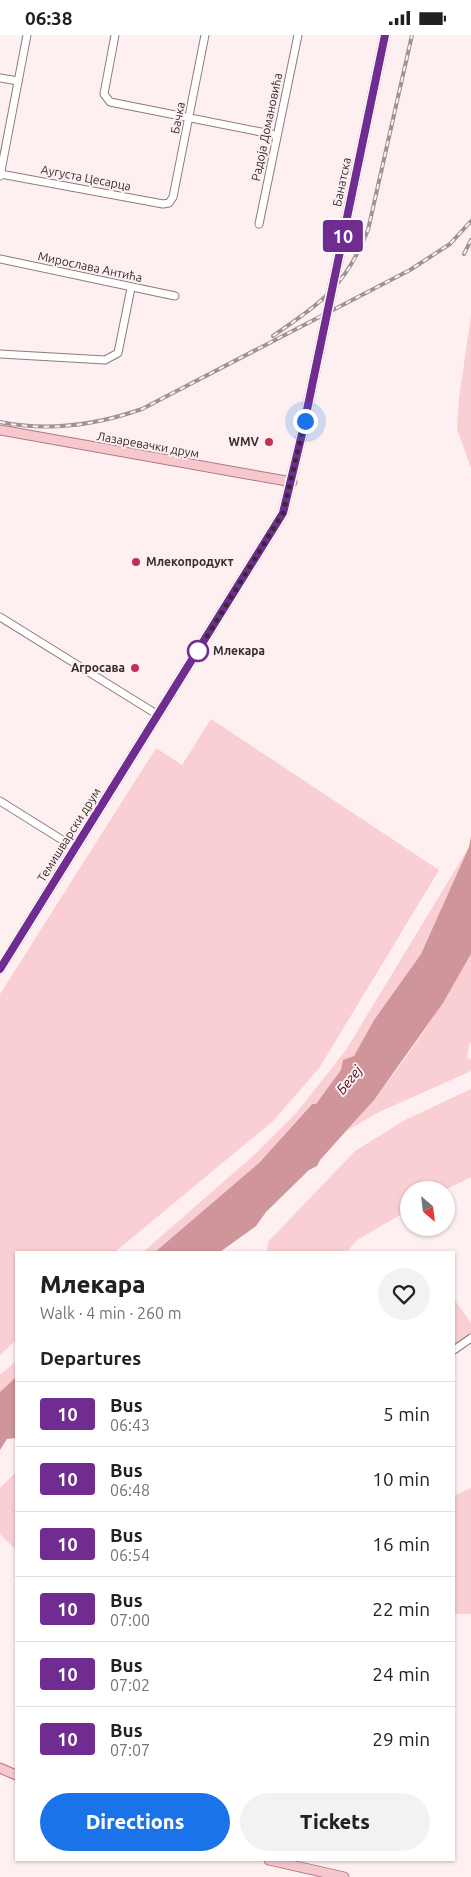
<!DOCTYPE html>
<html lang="en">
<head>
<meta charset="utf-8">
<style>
	:root { --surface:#fff; --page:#f2f2f2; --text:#202124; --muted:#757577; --line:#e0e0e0; --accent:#1a73e8 }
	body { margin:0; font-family:Ubuntu,sans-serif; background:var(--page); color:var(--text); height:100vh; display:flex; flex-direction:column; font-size:19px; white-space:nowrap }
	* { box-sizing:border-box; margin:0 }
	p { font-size:16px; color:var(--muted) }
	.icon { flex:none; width:28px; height:28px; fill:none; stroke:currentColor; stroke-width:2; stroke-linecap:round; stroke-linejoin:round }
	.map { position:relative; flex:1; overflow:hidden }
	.panel { position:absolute; left:15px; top:1216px; width:440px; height:610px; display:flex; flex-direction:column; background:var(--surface); border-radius:0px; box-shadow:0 1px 4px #0004 }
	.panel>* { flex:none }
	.badge { padding:0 10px; border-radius:4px; font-size:18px; line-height:32px }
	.needle { width:32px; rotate:152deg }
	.controls { position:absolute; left:400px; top:1146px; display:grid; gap:10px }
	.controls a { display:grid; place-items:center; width:55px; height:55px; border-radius:50%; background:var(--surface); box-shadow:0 1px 4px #0004; font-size:25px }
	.you { position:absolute; width:25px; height:25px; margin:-12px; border:4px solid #fff; border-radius:50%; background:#1a73e8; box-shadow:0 0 0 8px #1a73e833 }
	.map>.badge { position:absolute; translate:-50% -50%; box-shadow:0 0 0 2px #fff }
	h2 { padding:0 25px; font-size:19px; line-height:45px }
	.round { display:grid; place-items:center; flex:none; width:52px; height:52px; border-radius:26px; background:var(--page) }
	.headline { display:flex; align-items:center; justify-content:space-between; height:85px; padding:0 25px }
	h1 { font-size:24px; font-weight:800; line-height:38px }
	.button { display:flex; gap:10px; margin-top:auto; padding:10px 25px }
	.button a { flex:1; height:58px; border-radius:30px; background:var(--accent); color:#fff; font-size:20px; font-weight:800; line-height:58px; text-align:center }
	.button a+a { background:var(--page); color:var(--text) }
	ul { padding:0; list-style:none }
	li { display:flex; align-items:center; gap:15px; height:65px; padding:0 25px; border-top:1px solid var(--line) }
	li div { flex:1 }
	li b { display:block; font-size:19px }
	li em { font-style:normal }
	li .badge { min-width:55px; font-weight:700; text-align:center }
	.status { display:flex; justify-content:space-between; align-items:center; height:35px; padding:0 25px; background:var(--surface); direction:ltr }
	.status svg { height:14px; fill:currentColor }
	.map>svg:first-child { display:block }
</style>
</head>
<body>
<div class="status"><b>06:38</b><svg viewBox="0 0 49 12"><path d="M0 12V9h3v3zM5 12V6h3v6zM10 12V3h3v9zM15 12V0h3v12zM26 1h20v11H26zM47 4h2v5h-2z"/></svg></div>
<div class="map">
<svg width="471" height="1842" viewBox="0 0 471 1842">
	<rect width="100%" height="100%" fill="#feeff1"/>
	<!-- green -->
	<g fill="#f9cfd3">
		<path d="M471 281V433L457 394 459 363Z"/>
		<path d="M211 684 439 835 320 1032 273 1086 115 1217 16 1218V1305L0 1320V959L156 713 182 730Z"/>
		<path d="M469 812 421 919 374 985 354 1021 316 1069H311L259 1128 155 1217 142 1218 253 1121 297 1077 346 1015Z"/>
		<path d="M471 919V1008L469 1009 467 1023 471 1024V1036L375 1079 347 1096C395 1042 436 982 471 919Z"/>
		<path d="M471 1054V1142L445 1155H409V1175L357 1205 347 1217H267L268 1207 355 1116 405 1085Z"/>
		<path d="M454 1264 471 1288V1300L454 1312Z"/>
		<path d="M16 1326V1342L0 1357V1340Z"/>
		<path d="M16 1437V1515L0 1499V1453Z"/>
		<path d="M471 1453V1579H454V1461Z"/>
	</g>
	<!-- water -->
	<g fill="#d0959b">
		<path d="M471 801V919L443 968 374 1065 320 1125 317 1131 309 1135 266 1177 256 1191 220 1217H155L259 1128 312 1069H316L341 1035 343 1025 354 1021 374 985 421 919 469 812Z"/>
		<path d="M16 1342V1403L7 1404 0 1415V1357Z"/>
	</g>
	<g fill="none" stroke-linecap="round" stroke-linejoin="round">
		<defs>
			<g id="minor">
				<path d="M115 0 104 59 110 67 276 100"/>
				<path d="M0 43 18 46"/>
				<path d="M0 139 163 169 169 168 173 162 205 0"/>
				<path d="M0 141 27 0"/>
				<path d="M259 189 298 0"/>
				<path d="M0 224 175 261"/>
				<path d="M0 319 105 325 118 318 131 253"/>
				<path d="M0 582 158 680"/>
				<path d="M0 766 75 813"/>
				<path d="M454 1315 471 1303"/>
			</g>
			<g id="major">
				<path d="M0 395 292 447"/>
				<path d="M0 934 283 478 302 399 385 0"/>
				<path d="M0 1733 16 1740"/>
				<path d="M269 1825 344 1842"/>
			</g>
		</defs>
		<!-- minor casing -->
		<use href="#minor" stroke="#907a7c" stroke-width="9"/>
		<!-- major casing -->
		<use href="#major" stroke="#af7980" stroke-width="11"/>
		<!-- minor -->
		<use href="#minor" stroke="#fff" stroke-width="7"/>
		<!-- major -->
		<use href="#major" stroke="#f6c8cd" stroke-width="9"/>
		<defs>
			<g id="rail">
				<path d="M464 219 471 205"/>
				<path d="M273 301C322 267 345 252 368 195L412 0"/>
				<path d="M0 387C49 397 96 390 142 374L410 235 450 209 471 186"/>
			</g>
		</defs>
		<!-- rail casing -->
		<use href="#rail" stroke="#9e9294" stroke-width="4"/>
		<!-- rail -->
		<use href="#rail" stroke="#feeff1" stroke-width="2" stroke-dasharray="5.5" stroke-linecap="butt"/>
	</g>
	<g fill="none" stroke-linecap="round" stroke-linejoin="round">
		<defs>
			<path id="line" d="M0 934 283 478 302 399 385 0"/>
		</defs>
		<!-- line casing -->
		<use href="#line" stroke="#fff" stroke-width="11"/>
		<!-- line -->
		<use href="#line" stroke="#702c91" stroke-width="8"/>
		<!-- walk -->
		<path stroke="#352c2d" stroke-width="5" stroke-dasharray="0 9" d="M198 616 283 478 305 386"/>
	</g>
	<!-- markers -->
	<g fill="#c23253" stroke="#feeff1" stroke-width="2">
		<circle cx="269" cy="407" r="5"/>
		<circle cx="136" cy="527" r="5"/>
		<circle cx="135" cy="633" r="5"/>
	</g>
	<circle fill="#fff" stroke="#702c91" stroke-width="2.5" cx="198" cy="616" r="10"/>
	<g text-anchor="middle" stroke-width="4" stroke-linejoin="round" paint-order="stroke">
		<!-- street labels -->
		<g font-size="12" fill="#352c2d" stroke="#feeff1">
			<text transform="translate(178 83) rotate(-79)" y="4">Бачка</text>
			<text transform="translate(267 92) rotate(-78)" y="4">Радоја Домановића</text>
			<text transform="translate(86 143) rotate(11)" y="4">Аугуста Цесарца</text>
			<text transform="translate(342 147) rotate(-78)" y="4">Банатска</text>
			<text transform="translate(90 232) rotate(12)" y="4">Мирослава Антића</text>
			<text transform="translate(148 410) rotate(10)" y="4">Лазаревачки друм</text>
			<text transform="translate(69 800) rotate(-58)" y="4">Темишварски друм</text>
		</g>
		<!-- poi labels -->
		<g font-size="12" font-weight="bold" fill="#352c2d" stroke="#feeff1" text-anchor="end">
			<text x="259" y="411">WMV</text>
			<text x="146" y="531" text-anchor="start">Млекопродукт</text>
			<text x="125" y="637">Агросава</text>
		</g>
		<!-- stop labels -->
		<g font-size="12" font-weight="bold" fill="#352c2d" stroke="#feeff1" text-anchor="start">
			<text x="213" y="620">Млекара</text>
		</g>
		<!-- water labels -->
		<g font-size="14" font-style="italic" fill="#530c1e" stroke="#feeff1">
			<text transform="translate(349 1045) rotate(-51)" y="5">Бегеј</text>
		</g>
	</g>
</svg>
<div class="controls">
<a><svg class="needle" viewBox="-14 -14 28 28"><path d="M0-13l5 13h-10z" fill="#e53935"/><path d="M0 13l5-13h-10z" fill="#757577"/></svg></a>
</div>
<div class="you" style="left:305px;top:386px"></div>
<b class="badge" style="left:343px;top:201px;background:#702c91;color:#fff">10</b>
<section class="panel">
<div class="headline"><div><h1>Млекара</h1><p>Walk · 4 min · 260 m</p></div><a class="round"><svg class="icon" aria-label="heart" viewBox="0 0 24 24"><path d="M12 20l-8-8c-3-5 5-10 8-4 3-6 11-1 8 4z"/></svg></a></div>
<h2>Departures</h2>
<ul>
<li><span class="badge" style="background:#702c91;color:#fff">10</span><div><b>Bus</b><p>06:43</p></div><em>5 min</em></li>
<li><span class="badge" style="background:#702c91;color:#fff">10</span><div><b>Bus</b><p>06:48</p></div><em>10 min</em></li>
<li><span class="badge" style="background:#702c91;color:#fff">10</span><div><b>Bus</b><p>06:54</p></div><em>16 min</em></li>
<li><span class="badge" style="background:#702c91;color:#fff">10</span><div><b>Bus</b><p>07:00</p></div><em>22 min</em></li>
<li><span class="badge" style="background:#702c91;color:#fff">10</span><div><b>Bus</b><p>07:02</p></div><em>24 min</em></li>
<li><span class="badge" style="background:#702c91;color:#fff">10</span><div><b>Bus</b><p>07:07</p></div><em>29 min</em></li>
</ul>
<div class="button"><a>Directions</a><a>Tickets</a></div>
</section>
</div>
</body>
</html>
